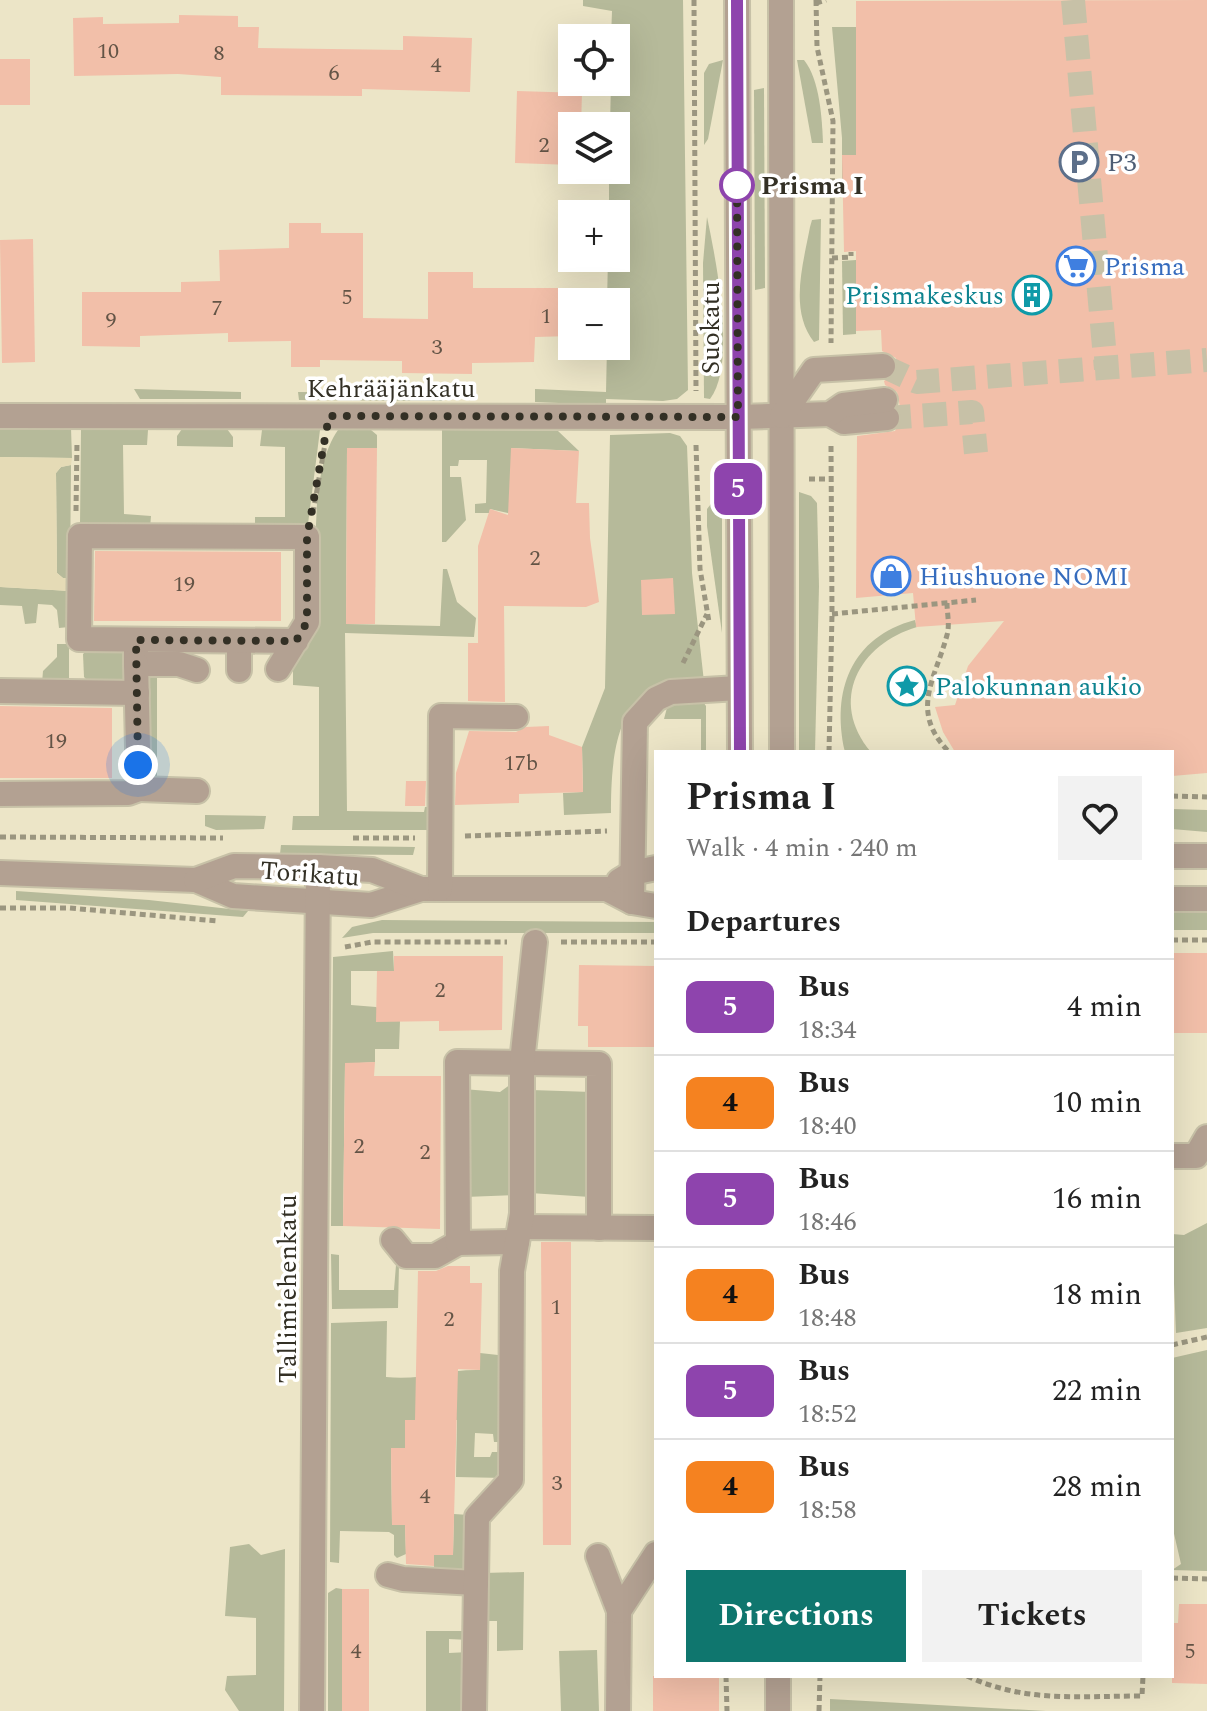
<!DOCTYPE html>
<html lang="en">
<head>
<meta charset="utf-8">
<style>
	:root { --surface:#fff; --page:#f2f2f2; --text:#222; --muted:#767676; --line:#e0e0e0; --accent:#0f766e }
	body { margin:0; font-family:Spectral,serif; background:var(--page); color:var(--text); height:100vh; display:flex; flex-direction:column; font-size:30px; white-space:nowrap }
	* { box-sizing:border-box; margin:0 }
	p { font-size:26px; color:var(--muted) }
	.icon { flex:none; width:44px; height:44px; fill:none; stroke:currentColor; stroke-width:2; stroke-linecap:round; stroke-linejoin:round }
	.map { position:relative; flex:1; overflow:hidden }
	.sheet { position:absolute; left:654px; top:750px; width:520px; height:928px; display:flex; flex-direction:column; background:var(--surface); border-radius:0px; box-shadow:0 8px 32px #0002 }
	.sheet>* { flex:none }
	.badge { padding:0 16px; border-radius:12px; font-size:28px; line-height:52px }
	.controls { position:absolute; left:558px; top:24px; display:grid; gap:16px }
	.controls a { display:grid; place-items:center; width:72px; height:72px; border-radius:0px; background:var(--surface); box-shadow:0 8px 32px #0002; font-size:40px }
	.you { position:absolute; width:40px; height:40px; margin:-20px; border:6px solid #fff; border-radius:50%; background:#1a73e8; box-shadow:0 0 0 12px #1a73e833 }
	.map>.badge { position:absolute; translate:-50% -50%; box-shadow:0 0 0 4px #fff }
	h2 { padding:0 32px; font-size:30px; line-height:72px }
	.round { display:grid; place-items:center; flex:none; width:84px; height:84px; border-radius:0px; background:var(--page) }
	.headline { display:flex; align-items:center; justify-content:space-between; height:136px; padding:0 32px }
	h1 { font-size:38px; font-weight:700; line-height:60px }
	.primary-button { display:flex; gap:16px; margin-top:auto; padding:16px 32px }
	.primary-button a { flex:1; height:92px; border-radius:0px; background:var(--accent); color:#fff; font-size:32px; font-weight:700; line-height:92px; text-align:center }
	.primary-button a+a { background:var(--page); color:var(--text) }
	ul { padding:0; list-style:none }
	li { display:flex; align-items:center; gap:24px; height:96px; padding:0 32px; border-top:2px solid var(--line) }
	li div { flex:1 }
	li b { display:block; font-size:30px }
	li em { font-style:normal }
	li .badge { min-width:88px; font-weight:700; text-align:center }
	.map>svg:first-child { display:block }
</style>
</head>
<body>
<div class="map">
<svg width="1207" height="1711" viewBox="0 0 1207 1711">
	<rect width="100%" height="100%" fill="#ece5c7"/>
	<!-- green -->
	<g fill="#b6ba9a">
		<path d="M583 0H683L688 390 677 399 663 401 606 399V405L535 402V389L606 392 607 346H616V302H607L608 258H616V214H609V170H616V126H610L611 82H616V38H611L612 11 583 6Z"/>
		<path d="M832 27H856V187L842 186V138Z"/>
		<path d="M723 60 708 139 704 145V73L709 64Z"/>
		<path d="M797 60H804C820 80 822 119 823 143H812Z"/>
		<path d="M764 88 765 288 755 290 754 90Z"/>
		<path d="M707 217C716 260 737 364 710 399L704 398 703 263Z"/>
		<path d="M821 219 819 340 814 342C789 310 803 265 810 227L812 220Z"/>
		<path d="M856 260V334L843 335 842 261Z"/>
		<path d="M134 389 241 392V399H140Z"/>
		<path d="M298 392 446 393 442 401 299 400Z"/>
		<path d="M0 428H71L72 458 0 457Z"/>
		<path d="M81 429 148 430 147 445H123L124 514 151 516 150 528 80 525Z"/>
		<path d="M182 429H227L233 437V447L177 446V436Z"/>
		<path d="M262 430H320L308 524 304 530 255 526V517H285V447L260 446Z"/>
		<path d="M338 430H371L377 435V448L347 449 346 624 440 626 443 569H447L457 602 476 618 474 637 345 633 347 811 424 812 425 807H433L432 830H292L293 816H319V687L293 685V657L318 627C318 572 306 476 338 430Z"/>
		<path d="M442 430 558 431 579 451 511 448 516 515 490 509 489 513H475V504L486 503 487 460H459L458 466H450V477H461L466 520 446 542H442Z"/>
		<path d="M670 433 680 436 687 446 692 573 704 682C682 683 656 683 639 699 612 724 611 780 611 813L564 815 563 793 583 792 582 747 605 688 610 435Z"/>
		<path d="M71 465 70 578H63L57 573 56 473 61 467Z"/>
		<path d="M722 490V633L707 526V509Z"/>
		<path d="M799 492 811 496 817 503 819 586 815 752H799Z"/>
		<path d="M0 578 1 587 70 591 69 627 59 628 57 610 52 605 38 604 36 623 25 624 22 606 0 605Z"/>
		<path d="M915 620 917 627C859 644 828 701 871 752H845C831 691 851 637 915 620Z"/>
		<path d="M57 644H69V680L66 684 42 683 43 671 57 657Z"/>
		<path d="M91 647H120L127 655 128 676 119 684 92 685 84 677 83 654Z"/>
		<path d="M150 675H157V780L149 781 145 680Z"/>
		<path d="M701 699 706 706V752H701V719H664L668 704Z"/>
		<path d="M1172 809 1207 810V832L1172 829Z"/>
		<path d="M205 815 266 816 264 829 216 830 205 826Z"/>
		<path d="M281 845 415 847 413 855 280 854Z"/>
		<path d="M16 891 149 900 248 911 243 917 16 900Z"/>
		<rect x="1172" y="911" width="35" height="19"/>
		<path d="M382 920 656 922V933H373L342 938 352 927Z"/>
		<path d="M393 951 394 971H351V1005L376 1007 400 1021 399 1049H375V1062L345 1064 343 1226H331L333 957Z"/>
		<path d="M514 1082V1195L465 1197 463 1089 500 1092Z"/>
		<path d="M531 1090 592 1092 590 1197 530 1193Z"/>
		<path d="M1207 1223V1328L1176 1333 1172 1234 1184 1235Z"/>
		<path d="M331 1254 339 1255V1290H394L396 1265H399L398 1308 332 1309Z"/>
		<path d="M387 1321 386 1377C421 1381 446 1369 480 1370V1353L507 1356 500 1442H494L493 1434 475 1433 474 1457H490L492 1452H506L504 1478 456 1477 457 1420H406L405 1448H391L392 1525H405L406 1554 397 1558 394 1555V1535L389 1532 340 1531 339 1563 330 1562 331 1323Z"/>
		<path d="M1207 1350V1571L1172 1570 1181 1564 1172 1525V1358Z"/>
		<path d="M454 1514 469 1515V1566L462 1572 434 1568V1555H453Z"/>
		<path d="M249 1544 261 1555 285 1549 284 1711H239L225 1690 227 1676 256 1675V1618L225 1616 230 1547Z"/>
		<path d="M524 1572 523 1650 497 1651V1621H483L484 1573Z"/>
		<path d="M336 1588 342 1589V1711H328V1593Z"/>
		<path d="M426 1631H467L469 1640 449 1639V1653L469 1652V1711H426Z"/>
		<path d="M597 1650 599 1711H561L559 1651Z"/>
		<path d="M830 1699 1046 1711H830Z"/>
	</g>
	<!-- sand -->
	<path fill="#e5dbb6" d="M0 457 72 458 71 465 61 467 56 473 57 573 63 578H70V591L0 587Z"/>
	<!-- building -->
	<g fill="#f2bfa9">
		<path d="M1207 0V773L1172 776V752H955L943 732 935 707 955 705 968 666 1004 621 916 627 913 593 856 598 857 436 895 431 902 417 897 392 885 385 884 381 897 372 896 358 882 351 881 330 856 331V251L844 252 842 155H856V1Z"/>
		<path d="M179 15 238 16V27H259L258 48 403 50V36L472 38 470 92 362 89V96L221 95V77L178 74 74 76 73 18 103 17V24L179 23Z"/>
		<rect x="0" y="59" width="30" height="46"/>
		<path d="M517 91 582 93 581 126H572V165L515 163Z"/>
		<path d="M289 223H321V233H363V318L428 319V272H473V288H572V336L535 337 534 362 472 363V374L402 373V361L320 360V367H291V341L228 342V333L140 336V347L82 346V292H181V282L220 281 219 250 289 248Z"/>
		<path d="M33 239 35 362 2 363 0 240Z"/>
		<path d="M347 448H377L375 624H346Z"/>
		<path d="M511 448 579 451 576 503H589L590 538 599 602 586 607 504 606 505 702 468 701V643H478V546L490 509 508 515Z"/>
		<path d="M95 551 281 552V621H94Z"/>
		<path d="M673 578 675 614 642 615 641 580Z"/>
		<path d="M0 706 112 708V778H0Z"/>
		<path d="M549 726V735L582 747 583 792 519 794V803L455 805 456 773 469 731 516 732 526 727Z"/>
		<path d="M406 781H426L425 806H405Z"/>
		<rect x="1172" y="953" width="35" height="80"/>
		<path d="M394 956H503L502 1030 439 1031V1021L376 1022 377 971H394Z"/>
		<path d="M579 965 656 966V1047H588V1026H578Z"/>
		<path d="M375 1062 374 1076H441L440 1229 343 1226 345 1063Z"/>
		<path d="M541 1242H571V1545H543Z"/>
		<path d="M448 1266H470V1283H482L480 1370 458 1369 453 1555H434V1566L406 1564 405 1525H392L391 1448H405V1420H415L418 1271H436Z"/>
		<rect x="342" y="1589" width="27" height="122"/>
		<path d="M1179 1604H1207V1684L1172 1683V1623H1178Z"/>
		<rect x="653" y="1676" width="66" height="35"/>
	</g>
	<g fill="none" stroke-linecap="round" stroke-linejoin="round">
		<!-- minor-tunnel -->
		<g stroke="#c7c1a7" stroke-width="24" stroke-dasharray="24 12" stroke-linecap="butt">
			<path d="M1073 0 1106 369"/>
			<path d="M883 366 917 382 1207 360"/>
			<path d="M887 418 972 412 976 453"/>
		</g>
		<defs>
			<g id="minor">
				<path d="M737 0 740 752"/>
				<path d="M781 0 782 752"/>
				<path d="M830 414 844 422 887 418"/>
				<path d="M0 416 738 417 830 414 843 405 885 400"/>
				<path d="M782 416 814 370 883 366"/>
				<path d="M239 641V670"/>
				<path d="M136 648V664H179L197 670"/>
				<path d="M136 664 139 789 197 791"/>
				<path d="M278 669 307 622V537L80 536 79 639 296 641"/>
				<path d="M0 691 137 693"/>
				<path d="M0 794 128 793 139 789"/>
				<path d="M1172 856H1207"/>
				<path d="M0 873 196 880 233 896 371 905 421 889H607L632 902 656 906"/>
				<path d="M196 880 234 866 318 867 372 870 421 889"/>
				<path d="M619 881 632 873 656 868"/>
				<path d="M440 889 441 716 516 717"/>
				<path d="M1172 899H1207"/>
				<path d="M632 902 635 722 656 699 671 692 739 688"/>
				<path d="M1172 1156H1196L1207 1137"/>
				<path d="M520 1227 656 1228"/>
				<path d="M393 1240 406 1256H435L458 1243"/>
				<path d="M517 1242 458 1243 457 1062 599 1064V1228"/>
				<path d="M598 1556 619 1611 618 1711"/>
				<path d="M388 1575 403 1579 476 1583"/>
				<path d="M619 1611 656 1554"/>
				<path d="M312 1711 318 867"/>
				<path d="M474 1711 477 1517 511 1480 512 1271 522 1214V1062L535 942"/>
				<path d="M778 1711V1676"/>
			</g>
		</defs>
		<!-- minor casing -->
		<use href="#minor" stroke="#c7c1a7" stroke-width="28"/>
		<!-- path -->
		<g stroke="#9b9680" stroke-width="5" stroke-dasharray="6 4" stroke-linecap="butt">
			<path d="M694 0 696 391"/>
			<path d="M816 0 817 47 833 121 831 343"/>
			<path d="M816 3 826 0"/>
			<path d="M832 258 851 257V252"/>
			<path d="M696 445 700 569 709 622"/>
			<path d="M809 479H832"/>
			<path d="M76 511 77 441"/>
			<path d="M313 513 325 444"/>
			<path d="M947 603C947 613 950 625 947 635 935 680 909 711 949 752"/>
			<path d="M832 614 976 600"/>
			<path d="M683 663 707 614"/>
			<path d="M829 752 832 614 831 445"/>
			<path d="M1172 796 1207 797"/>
			<path d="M465 836 607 831"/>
			<path d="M0 837 223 838"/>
			<path d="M353 838H415"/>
			<path d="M0 908H69L217 921"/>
			<path d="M1172 940H1207"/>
			<path d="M561 942H656"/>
			<path d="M345 947 372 942H507"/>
			<path d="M1172 1345 1207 1337"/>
			<path d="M1172 1578 1207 1579"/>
			<path d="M726 1676 727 1711"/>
			<path d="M967 1676C1025 1703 1080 1696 1142 1696L1143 1676"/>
			<path d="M819 1711 820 1676"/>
		</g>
		<!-- minor -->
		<use href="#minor" stroke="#b3a192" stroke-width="24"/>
	</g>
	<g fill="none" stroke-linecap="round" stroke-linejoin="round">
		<defs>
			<path id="line" d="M737 0 740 752"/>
		</defs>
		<!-- line casing -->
		<use href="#line" stroke="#fff" stroke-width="18"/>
		<!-- line -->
		<use href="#line" stroke="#8e44ad" stroke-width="12"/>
		<!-- walk -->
		<path stroke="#333025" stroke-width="8" stroke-dasharray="0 14.4" d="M138 765 136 640 296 641 307 622V537L329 416 738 417 737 185"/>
	</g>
	<!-- icons -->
	<defs>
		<symbol id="parking-ring" viewBox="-11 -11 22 22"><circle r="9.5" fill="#fff" stroke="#5c6f8a" stroke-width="1.5"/><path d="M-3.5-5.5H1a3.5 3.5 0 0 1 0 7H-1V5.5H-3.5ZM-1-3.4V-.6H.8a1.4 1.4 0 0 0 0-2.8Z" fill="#5c6f8a"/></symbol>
		<symbol id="supermarket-ring" viewBox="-11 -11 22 22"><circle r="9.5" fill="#fff" stroke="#3f7fe0" stroke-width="1.5"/><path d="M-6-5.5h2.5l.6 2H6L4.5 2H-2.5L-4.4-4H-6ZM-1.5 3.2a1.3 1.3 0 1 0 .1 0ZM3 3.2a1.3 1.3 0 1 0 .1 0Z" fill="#3f7fe0"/></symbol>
		<symbol id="building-ring" viewBox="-11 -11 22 22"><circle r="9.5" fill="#fff" stroke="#0f9aa8" stroke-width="1.5"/><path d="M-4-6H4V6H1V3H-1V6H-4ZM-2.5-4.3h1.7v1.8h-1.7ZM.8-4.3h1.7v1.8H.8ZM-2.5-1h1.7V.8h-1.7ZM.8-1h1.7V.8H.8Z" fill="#0f9aa8"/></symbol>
		<symbol id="shop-ring" viewBox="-11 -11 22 22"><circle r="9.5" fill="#fff" stroke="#3f7fe0" stroke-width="1.5"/><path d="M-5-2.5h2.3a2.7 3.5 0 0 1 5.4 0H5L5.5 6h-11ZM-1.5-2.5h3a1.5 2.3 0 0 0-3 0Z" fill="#3f7fe0"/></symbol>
		<symbol id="sight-ring" viewBox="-11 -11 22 22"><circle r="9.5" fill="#fff" stroke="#0f9aa8" stroke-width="1.5"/><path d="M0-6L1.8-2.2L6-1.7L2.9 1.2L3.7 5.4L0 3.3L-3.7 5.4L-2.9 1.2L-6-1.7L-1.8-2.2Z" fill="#0f9aa8"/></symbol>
	</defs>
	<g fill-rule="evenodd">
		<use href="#parking-ring" x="1057" y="140" width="44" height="44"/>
		<use href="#supermarket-ring" x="1054" y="244" width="44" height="44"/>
		<use href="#building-ring" x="1010" y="273" width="44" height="44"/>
		<use href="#shop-ring" x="869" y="554" width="44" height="44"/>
		<use href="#sight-ring" x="885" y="664" width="44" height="44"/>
	</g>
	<!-- markers -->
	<circle fill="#fff" stroke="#8e44ad" stroke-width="4" cx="737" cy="185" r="16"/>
	<g text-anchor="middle" stroke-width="7" stroke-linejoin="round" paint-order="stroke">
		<!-- number labels -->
		<g font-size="22" fill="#635446">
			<text x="108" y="58">10</text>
			<text x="219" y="60">8</text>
			<text x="436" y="72">4</text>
			<text x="334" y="80">6</text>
			<text x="544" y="152">2</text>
			<text x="347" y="304">5</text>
			<text x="217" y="315">7</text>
			<text x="546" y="323">1</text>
			<text x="111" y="327">9</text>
			<text x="437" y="354">3</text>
			<text x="535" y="565">2</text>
			<text x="184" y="591">19</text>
			<text x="56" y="748">19</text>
			<text x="521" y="770">17b</text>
			<text x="440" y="997">2</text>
			<text x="359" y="1153">2</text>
			<text x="425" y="1159">2</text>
			<text x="556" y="1314">1</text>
			<text x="449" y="1326">2</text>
			<text x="557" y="1490">3</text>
			<text x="425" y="1503">4</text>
			<text x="356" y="1658">4</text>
			<text x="1190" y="1658">5</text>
		</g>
		<!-- service labels -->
		<g font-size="26" fill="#4e5e75" stroke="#fff" text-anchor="start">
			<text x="1107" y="171">P3</text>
		</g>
		<!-- stop labels -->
		<g font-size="26" font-weight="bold" fill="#333025" stroke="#fff" text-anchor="start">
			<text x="761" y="194">Prisma I</text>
		</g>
		<!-- shop labels -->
		<g font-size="26" fill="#366cbe" stroke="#fff" text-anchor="start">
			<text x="1104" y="275">Prisma</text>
			<text x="919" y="585">Hiushuone NOMI</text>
		</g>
		<!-- culture labels -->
		<g font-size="26" fill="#0d838f" stroke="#fff" text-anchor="end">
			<text x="1004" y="304">Prismakeskus</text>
			<text x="935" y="695" text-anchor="start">Palokunnan aukio</text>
		</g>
		<!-- street labels -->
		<g font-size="26" fill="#333025" stroke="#fff">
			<text transform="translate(710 328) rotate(-90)" y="9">Suokatu</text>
			<text x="391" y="397">Kehrääjänkatu</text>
			<text transform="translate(310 873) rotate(4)" y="9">Torikatu</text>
			<text transform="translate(287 1289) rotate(-90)" y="9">Tallimiehenkatu</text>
		</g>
	</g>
</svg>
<div class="controls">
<a><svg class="icon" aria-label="locate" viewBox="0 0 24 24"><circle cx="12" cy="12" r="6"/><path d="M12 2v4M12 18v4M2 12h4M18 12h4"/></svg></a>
<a><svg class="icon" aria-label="layers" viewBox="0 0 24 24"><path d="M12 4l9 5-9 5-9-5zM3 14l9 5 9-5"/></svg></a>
<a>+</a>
<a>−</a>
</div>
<div class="you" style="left:138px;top:765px"></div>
<b class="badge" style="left:738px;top:489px;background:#8e44ad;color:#fff">5</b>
<section class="sheet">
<div class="headline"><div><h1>Prisma I</h1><p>Walk · 4 min · 240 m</p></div><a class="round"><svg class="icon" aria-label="heart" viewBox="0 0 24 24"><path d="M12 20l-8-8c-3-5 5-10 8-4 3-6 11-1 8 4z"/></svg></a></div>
<h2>Departures</h2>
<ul>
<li><span class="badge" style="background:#8e44ad;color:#fff">5</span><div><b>Bus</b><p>18:34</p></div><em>4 min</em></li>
<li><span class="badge" style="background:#f58220;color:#111">4</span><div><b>Bus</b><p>18:40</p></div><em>10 min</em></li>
<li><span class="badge" style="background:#8e44ad;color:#fff">5</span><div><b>Bus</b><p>18:46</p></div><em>16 min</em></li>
<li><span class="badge" style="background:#f58220;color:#111">4</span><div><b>Bus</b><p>18:48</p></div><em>18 min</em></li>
<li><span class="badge" style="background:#8e44ad;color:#fff">5</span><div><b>Bus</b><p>18:52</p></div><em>22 min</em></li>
<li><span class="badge" style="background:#f58220;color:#111">4</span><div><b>Bus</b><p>18:58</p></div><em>28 min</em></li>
</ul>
<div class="primary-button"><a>Directions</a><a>Tickets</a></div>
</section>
</div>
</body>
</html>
